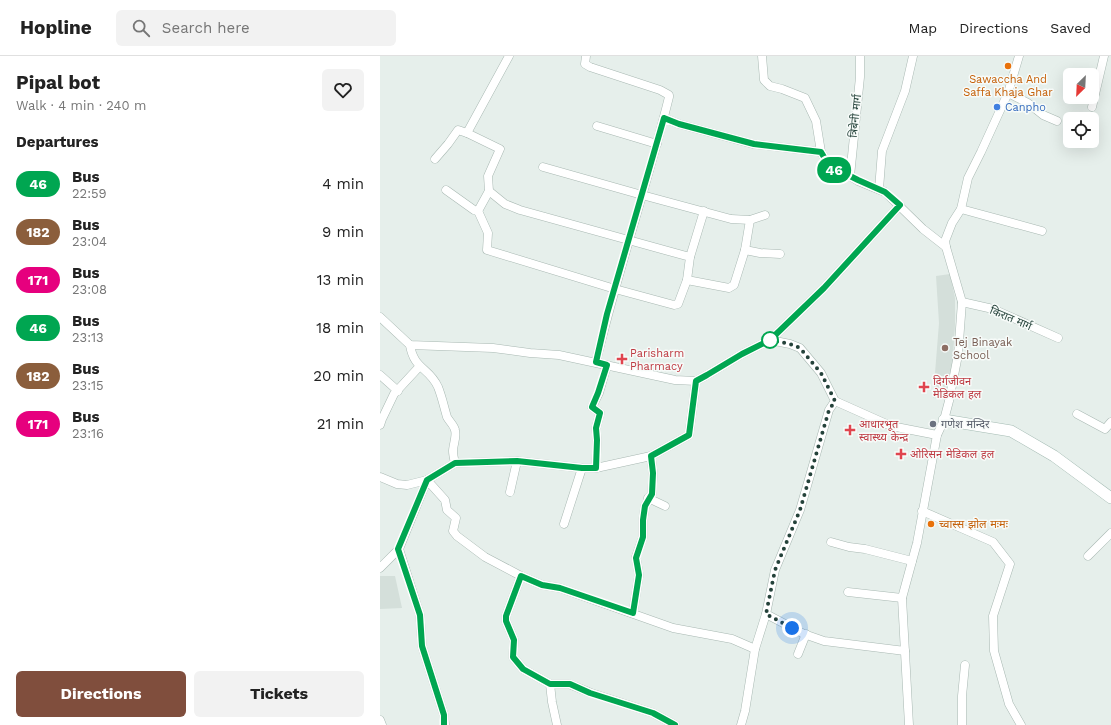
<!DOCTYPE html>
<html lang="en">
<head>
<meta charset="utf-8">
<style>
	:root { --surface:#fff; --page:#f2f2f2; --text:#222; --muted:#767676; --line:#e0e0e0; --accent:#804e3d }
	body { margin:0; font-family:"Work Sans","Noto Sans Devanagari",sans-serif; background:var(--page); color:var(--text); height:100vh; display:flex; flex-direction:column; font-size:15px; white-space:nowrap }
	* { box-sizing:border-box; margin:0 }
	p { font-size:13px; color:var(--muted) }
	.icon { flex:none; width:22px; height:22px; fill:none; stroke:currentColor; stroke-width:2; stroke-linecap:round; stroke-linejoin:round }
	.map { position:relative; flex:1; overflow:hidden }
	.panel { display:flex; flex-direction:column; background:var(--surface); width:380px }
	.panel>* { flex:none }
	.badge { padding:0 8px; border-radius:13px; font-size:14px; line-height:26px }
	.needle { width:26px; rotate:204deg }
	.fabs { position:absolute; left:683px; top:12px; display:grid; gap:8px }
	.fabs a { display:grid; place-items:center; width:36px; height:36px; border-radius:6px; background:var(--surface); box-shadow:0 4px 16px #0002; font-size:20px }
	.you { position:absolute; width:20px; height:20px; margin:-10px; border:3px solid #fff; border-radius:50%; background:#1a73e8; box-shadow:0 0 0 6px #1a73e833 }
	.map>.badge { position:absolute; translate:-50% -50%; box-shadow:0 0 0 2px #fff }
	h2 { padding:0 16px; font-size:15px; line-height:36px }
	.round { display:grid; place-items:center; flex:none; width:42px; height:42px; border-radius:6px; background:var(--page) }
	.headline { display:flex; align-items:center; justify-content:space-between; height:68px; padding:0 16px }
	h1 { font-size:19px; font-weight:700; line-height:30px }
	.button { display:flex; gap:8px; margin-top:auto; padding:8px 16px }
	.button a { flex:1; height:46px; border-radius:6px; background:var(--accent); color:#fff; font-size:16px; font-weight:700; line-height:46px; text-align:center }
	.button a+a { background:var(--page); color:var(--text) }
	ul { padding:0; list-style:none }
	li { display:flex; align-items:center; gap:12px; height:48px; padding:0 16px }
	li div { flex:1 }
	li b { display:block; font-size:15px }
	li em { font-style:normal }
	li .badge { min-width:44px; font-weight:700; text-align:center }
	header { display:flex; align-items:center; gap:24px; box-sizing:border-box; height:56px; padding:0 20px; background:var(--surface); border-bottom:1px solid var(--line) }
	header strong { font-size:19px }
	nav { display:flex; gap:22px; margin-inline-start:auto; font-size:14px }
	.search { width:280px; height:36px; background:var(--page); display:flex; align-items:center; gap:10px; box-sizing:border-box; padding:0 14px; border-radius:6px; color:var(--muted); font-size:15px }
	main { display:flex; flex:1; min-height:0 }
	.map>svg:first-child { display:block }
</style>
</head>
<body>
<header>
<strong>Hopline</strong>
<div class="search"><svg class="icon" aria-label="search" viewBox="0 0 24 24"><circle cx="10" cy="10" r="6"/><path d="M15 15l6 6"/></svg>Search here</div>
<nav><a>Map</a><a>Directions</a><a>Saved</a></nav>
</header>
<main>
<section class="panel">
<div class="headline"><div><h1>Pipal bot</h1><p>Walk · 4 min · 240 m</p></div><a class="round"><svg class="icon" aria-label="heart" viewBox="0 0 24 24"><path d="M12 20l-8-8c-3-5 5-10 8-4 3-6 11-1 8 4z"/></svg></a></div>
<h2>Departures</h2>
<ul>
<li><span class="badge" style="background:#00a651;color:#fff">46</span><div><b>Bus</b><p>22:59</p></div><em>4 min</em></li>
<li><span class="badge" style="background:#8b5e3c;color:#fff">182</span><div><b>Bus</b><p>23:04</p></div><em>9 min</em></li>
<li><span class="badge" style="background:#e6007e;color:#fff">171</span><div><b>Bus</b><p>23:08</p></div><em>13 min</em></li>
<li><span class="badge" style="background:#00a651;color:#fff">46</span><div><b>Bus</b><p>23:13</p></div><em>18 min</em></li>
<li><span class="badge" style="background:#8b5e3c;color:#fff">182</span><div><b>Bus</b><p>23:15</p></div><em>20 min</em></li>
<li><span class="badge" style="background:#e6007e;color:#fff">171</span><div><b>Bus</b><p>23:16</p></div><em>21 min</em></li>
</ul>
<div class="button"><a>Directions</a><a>Tickets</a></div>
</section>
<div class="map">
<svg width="731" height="669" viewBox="0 0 731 669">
	<rect width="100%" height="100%" fill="#e6efeb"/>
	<!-- built -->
	<g fill="#d4dfda">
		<path d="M570 218 575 242V269L572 315 566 343 553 342 559 267 556 220Z"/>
		<path d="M0 520H15L22 552 0 553Z"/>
	</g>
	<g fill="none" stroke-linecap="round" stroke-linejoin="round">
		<defs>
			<g id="street">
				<path d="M206 0 205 8 210 11 280 34 289 39V41C267 130 237 217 216 306"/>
				<path d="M382 0 384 24 390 30 402 33 425 42 436 65 441 96 451 113 470 120 478 125 505 136 543 173 566 191 582 246 578 299 569 345 564 364 557 379 537 487 522 542 529 669"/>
				<path d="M628 37 648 47 663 59 677 65"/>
				<path d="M712 51 724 0"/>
				<path d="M284 62 299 68 373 88 441 96"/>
				<path d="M217 70 277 88"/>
				<path d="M55 103 68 88 78 74 87 77"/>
				<path d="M163 111 262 139 351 163 370 164 385 159"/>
				<path d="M470 120 480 21V0"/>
				<path d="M499 133 502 95 525 35 533 0"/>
				<path d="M66 134 94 154 98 155 109 135 108 120 120 93 87 77 129 0"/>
				<path d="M581 153 662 175"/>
				<path d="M98 155 108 177 107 194 235 233 294 249 298 248 307 224 310 201 140 154 125 148 109 135"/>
				<path d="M566 191 565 185 572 167 581 153 588 122 601 96 628 37 639 0"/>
				<path d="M365 194 380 197 400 198"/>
				<path d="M310 201 324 155"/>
				<path d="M307 224 349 232 354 229 365 194 370 164"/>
				<path d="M582 246 613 253 678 282"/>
				<path d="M0 261 30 289 113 292 150 297 179 299 295 324 316 325 327 319 362 298 390 284 410 288 420 292 441 317 455 345 511 370 557 379"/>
				<path d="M390 284 444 232 520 149"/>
				<path d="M30 289C34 314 49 311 58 331 62 341 64 351 67 361 69 365 74 369 75 374 77 380 73 389 73 395 73 399 74 403 75 407"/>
				<path d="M0 319 18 335"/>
				<path d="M697 358 725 373 731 366"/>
				<path d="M0 369 2 363 14 338 39 311"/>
				<path d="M216 412 217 384 216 372 220 357 212 351 219 337 227 309"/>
				<path d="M0 421 17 428 27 429 47 424 75 407 137 405 202 412H216L271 400 309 379 316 325"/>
				<path d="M130 436 137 405"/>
				<path d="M268 442 285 450"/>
				<path d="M542 455 613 486 630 508 613 560 614 595 629 648 641 669"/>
				<path d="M184 468 202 412"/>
				<path d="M451 486 469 491 485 493 532 505"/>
				<path d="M19 493 40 559 42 590 64 659 65 669"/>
				<path d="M708 500 731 477"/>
				<path d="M0 512 19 493 47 424 65 444 67 454 76 462 73 475 77 480 105 501 141 520 162 529 180 532 293 572 352 583 375 593"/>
				<path d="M141 520 126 560V565L134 584 133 601 143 613 170 628H189L211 637 273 657 295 669"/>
				<path d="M468 536 522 542"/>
				<path d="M253 557 259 519 256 501 263 481V464L265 450 272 438 273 417 271 400"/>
				<path d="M386 558 424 578 444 585 525 595"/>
				<path d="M418 598 426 578"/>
				<path d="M170 628 172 646 177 669"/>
				<path d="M0 664 2 669"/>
				<path d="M361 669 365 655 375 593 386 558 395 514 420 454 449 354 455 345"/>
				<path d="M582 669V640L585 609"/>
			</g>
			<path id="secondary" d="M564 364 631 375 674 400 731 442"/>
		</defs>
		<!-- street casing -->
		<use href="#street" stroke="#a8b8b2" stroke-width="9"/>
		<!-- secondary casing -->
		<use href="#secondary" stroke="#a4bbb3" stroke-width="12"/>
		<!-- street -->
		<use href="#street" stroke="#fff" stroke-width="8"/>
		<!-- secondary -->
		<use href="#secondary" stroke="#fff" stroke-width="11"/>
	</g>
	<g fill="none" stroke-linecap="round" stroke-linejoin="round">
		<defs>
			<path id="line" d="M64 669V659L42 590 40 559 18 493 47 424 75 407 137 405 202 412H216L217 384 216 372 220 357 212 351 218 337 227 309 216 306 227 258 284 62 299 68 374 88 441 96 451 113 470 120 478 124 505 136 520 149 444 232 390 284 362 298 327 319 316 325 309 379 271 400 273 417 272 438 265 450 263 464V481L256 502 259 519 253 557 180 532 162 529 141 520 126 560V565L134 584 133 601 143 613 170 628H190L210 637 273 657 295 669"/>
		</defs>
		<!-- line casing -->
		<use href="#line" stroke="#fff" stroke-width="9"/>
		<!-- line -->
		<use href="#line" stroke="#00a651" stroke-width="6"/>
		<!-- walk -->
		<path stroke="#24423a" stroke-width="4" stroke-dasharray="0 7.2" d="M390 284 410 288 420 292 441 317 455 345 449 354 420 454 395 514 386 558 412 572"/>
	</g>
	<!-- markers -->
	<g fill="#e8710a" stroke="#f7fbf9" stroke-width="1.5">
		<circle cx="628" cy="10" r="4"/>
		<circle cx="551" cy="468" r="4"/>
	</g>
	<circle fill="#3f7fe0" stroke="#f7fbf9" stroke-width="1.5" cx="617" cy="51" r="4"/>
	<circle fill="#fff" stroke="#00a651" stroke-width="2" cx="390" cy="284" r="8"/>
	<circle fill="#8d6e63" stroke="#f7fbf9" stroke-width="1.5" cx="565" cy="292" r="4"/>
	<g fill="#e0444e" stroke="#f7fbf9" stroke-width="1.5">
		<path d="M240 297h4v4h4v4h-4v4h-4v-4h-4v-4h4z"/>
		<path d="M542 325h4v4h4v4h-4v4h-4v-4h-4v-4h4z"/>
		<path d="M468 368h4v4h4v4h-4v4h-4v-4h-4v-4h4z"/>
		<path d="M519 392h4v4h4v4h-4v4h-4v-4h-4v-4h4z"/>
	</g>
	<circle fill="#6b7280" stroke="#f7fbf9" stroke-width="1.5" cx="553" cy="368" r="4"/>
	<g text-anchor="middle" stroke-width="3" stroke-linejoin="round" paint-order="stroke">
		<!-- food labels -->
		<g font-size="11" fill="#c56008" stroke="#f7fbf9">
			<text x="628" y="27">Sawaccha And<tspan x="628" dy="13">Saffa Khaja Ghar</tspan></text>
			<text x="559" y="472" text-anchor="start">च्वास्स झोल मःमः</text>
		</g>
		<!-- shop labels -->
		<g font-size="11" fill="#366cbe" stroke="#f7fbf9" text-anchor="start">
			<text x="625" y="55">Canpho</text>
		</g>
		<!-- street labels -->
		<g font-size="11" fill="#24423a" stroke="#f7fbf9">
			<text transform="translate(475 60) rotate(-84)" y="4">त्रिबेनी मार्ग</text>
			<text transform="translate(631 262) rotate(23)" y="4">किरात मार्ग</text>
		</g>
		<!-- education labels -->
		<g font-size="11" fill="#785e54" stroke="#f7fbf9" text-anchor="start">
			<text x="573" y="290">Tej Binayak<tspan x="573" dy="13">School</tspan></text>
		</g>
		<!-- health labels -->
		<g font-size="11" fill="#be3a42" stroke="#f7fbf9" text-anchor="start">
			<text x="250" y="301">Parisharm<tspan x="250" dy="13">Pharmacy</tspan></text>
			<text x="553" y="329">दिर्गजीवन<tspan x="553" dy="13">मेडिकल हल</tspan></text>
			<text x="479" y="372">आधारभूत<tspan x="479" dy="13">स्वास्थ्य केन्द्र</tspan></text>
			<text x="530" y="402">ओरिसन मेडिकल हल</text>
		</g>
		<!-- worship labels -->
		<g font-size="11" fill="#5b616d" stroke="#f7fbf9" text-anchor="start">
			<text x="561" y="372">गणेश मन्दिर</text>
		</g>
	</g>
</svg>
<div class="fabs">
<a><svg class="needle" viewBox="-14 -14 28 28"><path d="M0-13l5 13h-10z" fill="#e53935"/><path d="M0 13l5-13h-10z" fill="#767676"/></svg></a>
<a><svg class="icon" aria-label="locate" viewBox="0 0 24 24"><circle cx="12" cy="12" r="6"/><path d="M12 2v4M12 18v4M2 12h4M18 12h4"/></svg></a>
</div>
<div class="you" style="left:412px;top:572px"></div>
<b class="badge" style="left:454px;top:114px;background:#00a651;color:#fff">46</b>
</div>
</main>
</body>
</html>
